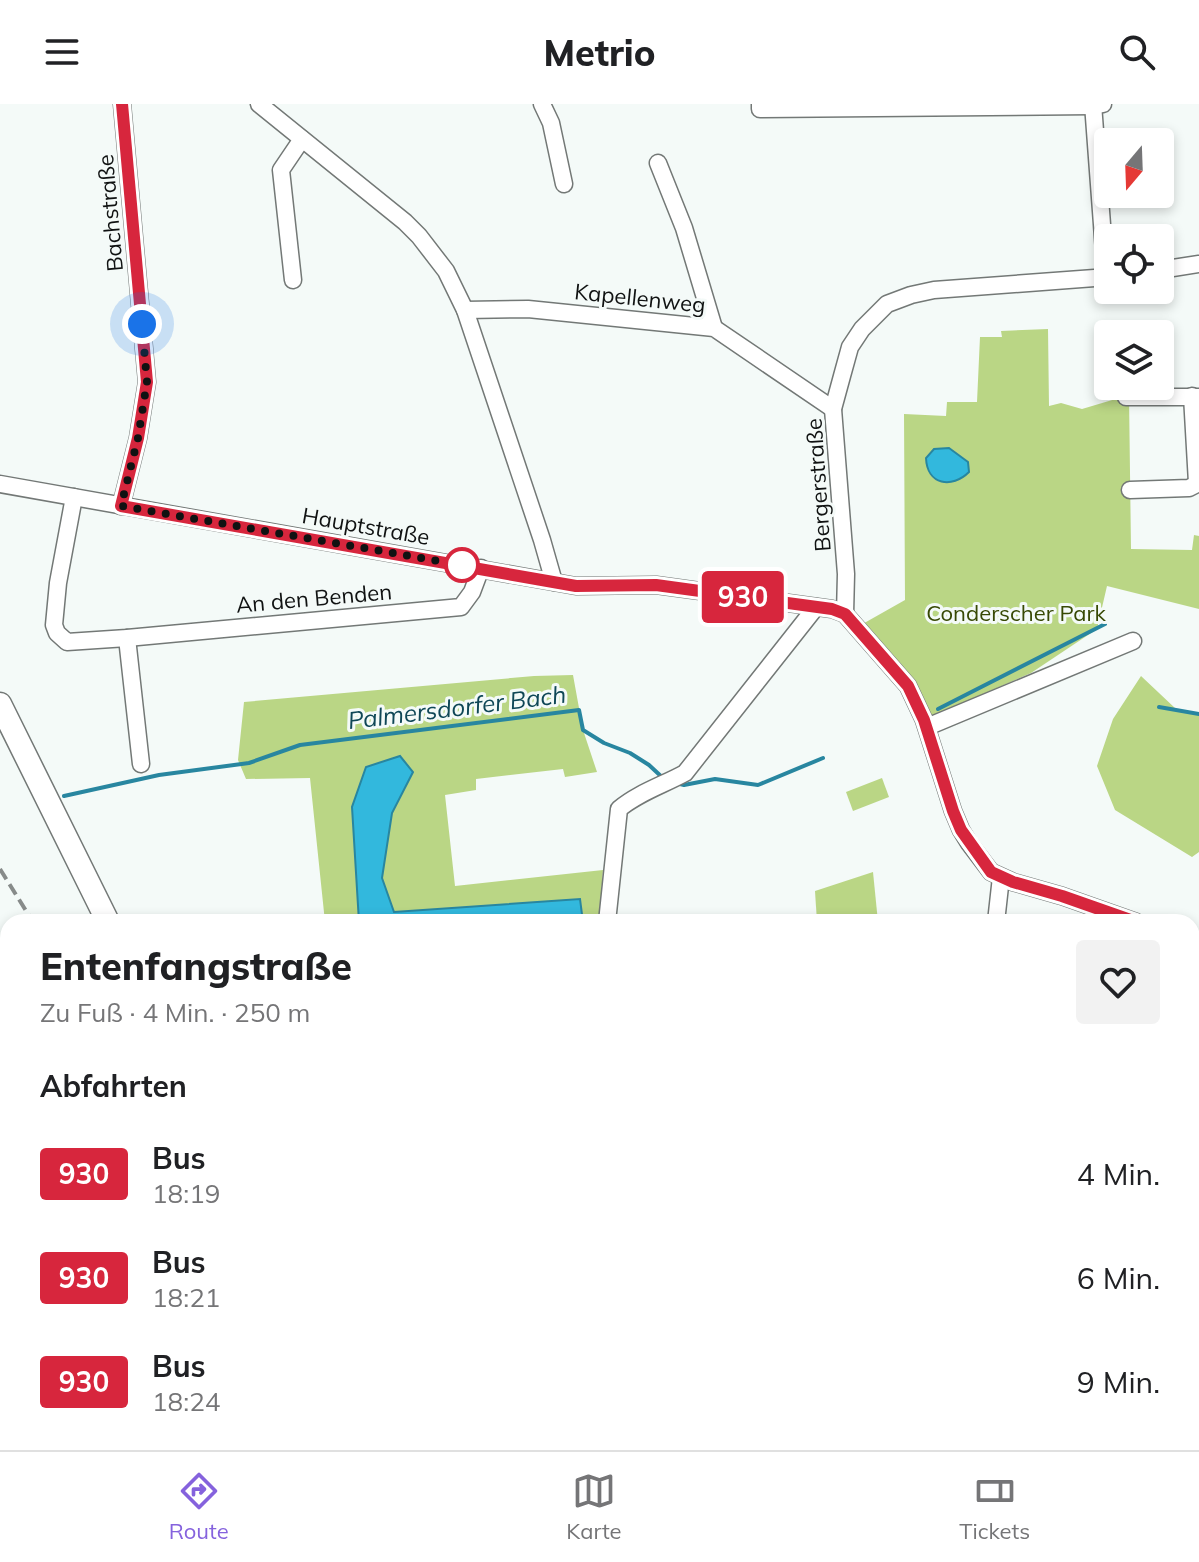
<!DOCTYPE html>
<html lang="de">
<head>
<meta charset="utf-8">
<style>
	:root { --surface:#fff; --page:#f2f2f2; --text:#202124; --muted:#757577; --line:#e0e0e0; --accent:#8562dd }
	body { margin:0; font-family:Mulish,sans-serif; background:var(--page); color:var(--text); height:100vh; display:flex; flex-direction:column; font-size:30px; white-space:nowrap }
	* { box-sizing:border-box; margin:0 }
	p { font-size:26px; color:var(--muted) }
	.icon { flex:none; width:44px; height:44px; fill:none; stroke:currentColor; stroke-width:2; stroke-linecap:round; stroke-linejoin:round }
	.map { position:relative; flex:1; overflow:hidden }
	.drawer { position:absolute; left:0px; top:810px; width:1200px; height:536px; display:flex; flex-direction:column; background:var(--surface); border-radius:24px 24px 0 0; box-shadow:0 4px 12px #0003 }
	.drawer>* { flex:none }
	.badge { padding:0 16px; border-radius:6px; font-size:28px; line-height:52px }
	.needle { width:52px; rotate:199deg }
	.fabs { position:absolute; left:1094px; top:24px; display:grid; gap:16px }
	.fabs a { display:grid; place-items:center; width:80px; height:80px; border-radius:8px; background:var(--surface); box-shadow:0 4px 12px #0003; font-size:40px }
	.you { position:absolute; width:40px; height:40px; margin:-20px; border:6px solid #fff; border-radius:50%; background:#1a73e8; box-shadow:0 0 0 12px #1a73e833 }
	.map>.badge { position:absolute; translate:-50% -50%; box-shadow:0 0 0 4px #fff }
	h2 { padding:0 40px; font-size:30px; line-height:72px }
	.round { display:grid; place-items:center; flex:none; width:84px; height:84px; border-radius:8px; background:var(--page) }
	.head { display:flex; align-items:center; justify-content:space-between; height:136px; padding:0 40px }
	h1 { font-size:38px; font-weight:800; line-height:60px }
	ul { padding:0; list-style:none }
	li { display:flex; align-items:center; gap:24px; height:104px; padding:0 40px }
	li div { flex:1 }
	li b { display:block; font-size:30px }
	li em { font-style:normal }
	li .badge { min-width:88px; font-weight:700; text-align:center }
	header { display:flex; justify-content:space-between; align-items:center; height:104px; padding:0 40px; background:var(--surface); font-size:36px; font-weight:800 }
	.tab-bar { display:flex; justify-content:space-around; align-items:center; height:112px; border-top:2px solid var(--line); background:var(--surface); font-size:22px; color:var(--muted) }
	.tab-bar a { display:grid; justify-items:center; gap:4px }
	.tab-bar .on { color:var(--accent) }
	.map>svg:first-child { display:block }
</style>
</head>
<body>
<header><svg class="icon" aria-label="menu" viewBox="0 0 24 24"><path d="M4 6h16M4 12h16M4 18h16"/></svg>Metrio<svg class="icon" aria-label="search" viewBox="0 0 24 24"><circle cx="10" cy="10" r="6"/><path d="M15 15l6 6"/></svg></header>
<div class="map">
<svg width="1199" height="1346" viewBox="0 0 1199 1346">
	<rect width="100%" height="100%" fill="#f4faf8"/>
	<!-- green -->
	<g fill="#bad685">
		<path d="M1048 225 1049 302 1061 299 1082 305 1129 291 1131 445 1192 446 1194 431 1199 432V505L1107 482 1097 525 1031 569 926 615 859 522 905 496 904 310 946 312 947 298H977L980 233H1002L1001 227Z"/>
		<path d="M573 571 583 626 597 668 565 673 563 665 476 675V686L445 691 455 782 603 766 599 818H583L580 795 394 808 382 775 392 709 413 668 352 703 359 818H325L310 674 246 675 238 656 244 598 534 572Z"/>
		<path d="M1141 572 1176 605 1199 609V748L1192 753 1115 706 1097 662 1113 615Z"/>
		<path d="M882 674 889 693 853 707 846 688Z"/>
		<path d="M873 768 878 818H817L815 787Z"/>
		<path d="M756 1338H1059L1060 1346H756Z"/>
	</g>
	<!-- water -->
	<g fill="#32b8dd" stroke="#2886a0" stroke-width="2">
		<path d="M949 344 968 358 969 368C952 385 927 381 926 354L934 345Z"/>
		<path d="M400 652 413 668 392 709 382 774 394 808 580 795 583 818H359L352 703 366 663Z"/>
	</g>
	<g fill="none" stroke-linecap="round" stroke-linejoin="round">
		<!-- stream -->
		<g stroke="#2886a0" stroke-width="4">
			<path d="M1159 603 1199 610"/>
			<path d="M938 605 1105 520"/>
			<path d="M676 679 684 681 715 675 758 681 823 654"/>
			<path d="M64 692 159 671 249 659 300 641 579 606 583 626 604 639 630 649 649 661 664 675"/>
		</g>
		<defs>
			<g id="minor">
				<path d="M259 0 405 118 419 132 446 167 465 206 542 436 554 478"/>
				<path d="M542 0 551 19 564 80"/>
				<path d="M760 0V5L1093 2 1103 0"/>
				<path d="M1093 0 1106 174"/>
				<path d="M658 59 684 124 714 224"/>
				<path d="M1160 166 1199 160"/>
				<path d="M293 176 281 66 302 35"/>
				<path d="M465 206 528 205 714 224 833 305"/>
				<path d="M1192 292 1197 379"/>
				<path d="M1126 293H1199"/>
				<path d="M0 380 576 482 656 481 832 505 845 510 908 582 924 616 953 707 961 726 969 739 991 768 1013 778 1062 792 1136 818"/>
				<path d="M1130 386 1189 384 1199 379"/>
				<path d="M74 393 58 479 54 521 57 529 67 538 127 534 461 503 472 488 481 464"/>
				<path d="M121 402 138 334 147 278 122 0"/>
				<path d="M845 510 846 470 833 305 842 272 850 243 862 225 887 200 911 191 934 186 1108 173"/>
				<path d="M127 534 141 660"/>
				<path d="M927 623 1133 537"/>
				<path d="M607 818 619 705C638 689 663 681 685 669L816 503"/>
				<path d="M996 818 1001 773"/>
				<path d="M1192 838 1199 841"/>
				<path d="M0 1050 8 1120"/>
				<path d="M1192 1184H1199"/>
				<path d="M91 1338 96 1346"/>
				<path d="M376 1338 378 1346"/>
				<path d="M1119 1338 1121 1346"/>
			</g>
			<g id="secondary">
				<path d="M0 600 108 818"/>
				<path d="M485 1338 499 1346"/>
			</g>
		</defs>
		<!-- minor casing -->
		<use href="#minor" stroke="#737876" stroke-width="19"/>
		<!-- secondary casing -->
		<use href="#secondary" stroke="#737876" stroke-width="25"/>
		<!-- minor -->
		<use href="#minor" stroke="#fff" stroke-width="16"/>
		<!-- secondary -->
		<use href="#secondary" stroke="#fff" stroke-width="22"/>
		<!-- rail -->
		<g stroke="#878b8a" stroke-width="4" stroke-dasharray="12 6" stroke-linecap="butt">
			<path d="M0 765 33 818"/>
			<path d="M332 1338 336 1346"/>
		</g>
	</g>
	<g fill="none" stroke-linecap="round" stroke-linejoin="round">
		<defs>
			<path id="line" d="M122 0 147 278 138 334 121 402 576 482 656 481 832 505 845 510 908 582 924 616 953 707 961 726 991 768 1013 778 1062 792 1136 818"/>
		</defs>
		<!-- line casing -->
		<use href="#line" stroke="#fff" stroke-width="18"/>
		<!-- line -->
		<use href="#line" stroke="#d7263d" stroke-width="12"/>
		<!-- walk -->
		<path stroke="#101212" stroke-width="8" stroke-dasharray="0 14.4" d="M142 220 147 278 138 334 121 402 462 461"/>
	</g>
	<!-- markers -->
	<circle fill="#fff" stroke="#d7263d" stroke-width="4" cx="462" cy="461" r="16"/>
	<g text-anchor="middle" stroke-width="6" stroke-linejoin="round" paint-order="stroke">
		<!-- street labels -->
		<g font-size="22" fill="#101212" stroke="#f4faf8">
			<text transform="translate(110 109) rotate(-95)" y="8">Bachstraße</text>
			<text transform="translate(640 194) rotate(6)" y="8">Kapellenweg</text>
			<text transform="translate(818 381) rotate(-94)" y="8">Bergerstraße</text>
			<text transform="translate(366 422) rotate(10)" y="8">Hauptstraße</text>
			<text transform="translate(314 494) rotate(-5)" y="8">An den Benden</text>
		</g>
		<!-- park labels -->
		<g font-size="22" fill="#374904" stroke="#f4faf8">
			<text x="1016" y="517">Conderscher Park</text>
		</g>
		<!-- water labels -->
		<g font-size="24" font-style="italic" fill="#0f4756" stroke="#f4faf8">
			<text transform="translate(457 604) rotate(-7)" y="8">Palmersdorfer Bach</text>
		</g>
	</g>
</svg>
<div class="fabs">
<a><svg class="needle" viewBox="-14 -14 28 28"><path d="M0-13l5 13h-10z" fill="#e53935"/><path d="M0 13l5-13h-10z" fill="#757577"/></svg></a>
<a><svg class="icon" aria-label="locate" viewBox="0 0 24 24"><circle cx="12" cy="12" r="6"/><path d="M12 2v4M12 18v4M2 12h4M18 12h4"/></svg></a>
<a><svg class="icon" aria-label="layers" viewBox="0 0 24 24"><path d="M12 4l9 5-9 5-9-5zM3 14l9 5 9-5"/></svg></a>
</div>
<div class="you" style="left:142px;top:220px"></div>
<b class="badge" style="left:743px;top:493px;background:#d7263d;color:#fff">930</b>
<section class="drawer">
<div class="head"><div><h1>Entenfangstraße</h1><p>Zu Fuß · 4 Min. · 250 m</p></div><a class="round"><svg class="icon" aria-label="heart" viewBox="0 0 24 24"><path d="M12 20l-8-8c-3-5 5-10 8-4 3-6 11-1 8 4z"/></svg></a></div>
<h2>Abfahrten</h2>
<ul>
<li><span class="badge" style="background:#d7263d;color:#fff">930</span><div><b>Bus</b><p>18:19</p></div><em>4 Min.</em></li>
<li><span class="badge" style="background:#d7263d;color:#fff">930</span><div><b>Bus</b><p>18:21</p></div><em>6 Min.</em></li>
<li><span class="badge" style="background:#d7263d;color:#fff">930</span><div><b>Bus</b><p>18:24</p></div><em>9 Min.</em></li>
</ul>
</section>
</div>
<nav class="tab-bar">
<a class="on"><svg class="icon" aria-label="directions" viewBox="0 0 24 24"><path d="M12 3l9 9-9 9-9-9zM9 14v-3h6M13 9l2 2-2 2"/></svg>Route</a>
<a><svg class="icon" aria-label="map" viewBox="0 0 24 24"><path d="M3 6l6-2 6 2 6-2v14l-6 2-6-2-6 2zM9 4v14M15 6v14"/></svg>Karte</a>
<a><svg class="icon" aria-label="tickets" viewBox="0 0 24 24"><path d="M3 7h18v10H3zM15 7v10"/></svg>Tickets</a>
</nav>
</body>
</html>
